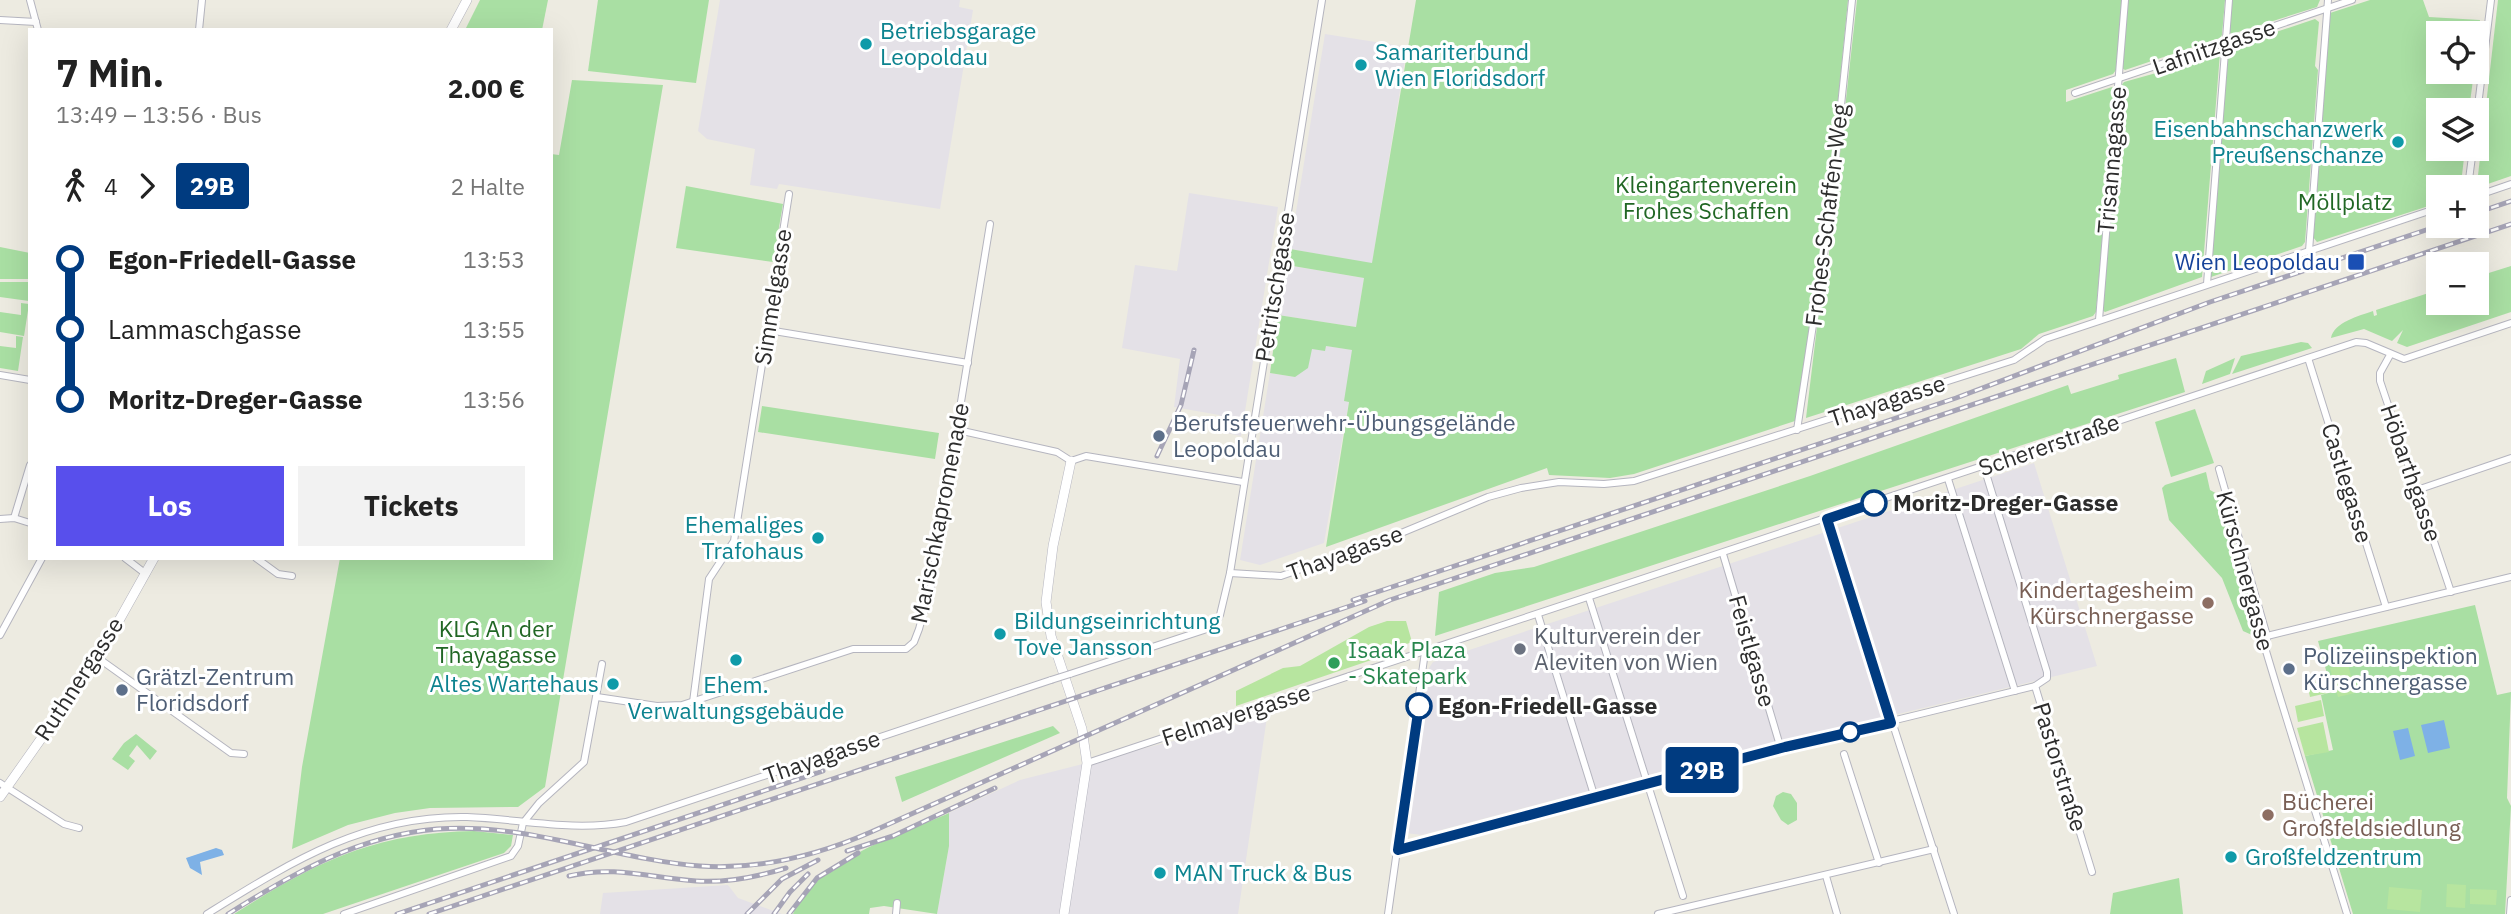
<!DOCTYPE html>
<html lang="de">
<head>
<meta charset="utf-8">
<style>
	:root { --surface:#fff; --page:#f2f2f2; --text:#222; --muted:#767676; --accent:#584fec }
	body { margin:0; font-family:"IBM Plex Sans",sans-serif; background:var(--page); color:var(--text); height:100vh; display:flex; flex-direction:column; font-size:26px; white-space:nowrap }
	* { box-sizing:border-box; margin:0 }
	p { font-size:23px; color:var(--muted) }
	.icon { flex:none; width:38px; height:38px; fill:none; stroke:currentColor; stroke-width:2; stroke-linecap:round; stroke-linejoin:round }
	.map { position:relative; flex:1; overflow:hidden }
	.sheet { position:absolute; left:28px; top:28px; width:525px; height:532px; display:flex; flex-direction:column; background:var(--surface); border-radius:0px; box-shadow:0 7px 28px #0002 }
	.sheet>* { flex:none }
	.badge { padding:0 14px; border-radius:5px; font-size:24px; line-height:46px }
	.fabs { position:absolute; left:2426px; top:21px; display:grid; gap:14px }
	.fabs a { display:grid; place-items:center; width:63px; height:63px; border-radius:0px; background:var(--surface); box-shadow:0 7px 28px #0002; font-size:35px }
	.map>.badge { position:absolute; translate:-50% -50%; box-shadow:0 0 0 4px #fff }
	.legs { display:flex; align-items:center; gap:10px; height:77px; padding:0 28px; font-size:23px }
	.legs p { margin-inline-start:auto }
	.overview { display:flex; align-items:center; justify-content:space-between; height:119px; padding:0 28px }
	h1 { font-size:38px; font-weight:800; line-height:52px }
	.primary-button { display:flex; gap:14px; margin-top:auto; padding:14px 28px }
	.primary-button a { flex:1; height:80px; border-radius:0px; background:var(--accent); color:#fff; font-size:28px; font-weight:800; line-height:80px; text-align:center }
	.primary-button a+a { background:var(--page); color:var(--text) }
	ul { padding:0 28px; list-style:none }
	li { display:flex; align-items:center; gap:24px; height:70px; font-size:26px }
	li i { display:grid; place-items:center; width:10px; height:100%; margin:0 9px; background:currentColor }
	li i::after { content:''; width:18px; height:18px; margin:-9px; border:5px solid; border-radius:50%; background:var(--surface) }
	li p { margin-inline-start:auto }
	li:first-child i { background:linear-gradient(#0000 50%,currentColor 0) }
	li:last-child i { background:linear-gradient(currentColor 50%,#0000 0) }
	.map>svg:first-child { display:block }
</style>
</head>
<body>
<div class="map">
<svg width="2511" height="914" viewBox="0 0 2511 914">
	<rect width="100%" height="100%" fill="#edebe1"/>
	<!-- industrial -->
	<g fill="#e4e1e7">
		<path d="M720 0H960L959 7 973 10 940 209 779 184 777 189 750 185 755 149 707 139 698 131Z"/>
		<path d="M1325 34 1407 47 1372 264 1290 249Z"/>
		<path d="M1189 193 1278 207 1241 436 1226 433V421L1219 415 1174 407 1180 359 1122 348 1135 265 1177 271Z"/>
		<path d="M1286 265 1364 278 1356 327 1278 315Z"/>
		<path d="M1326 346 1353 350 1345 400 1349 401 1324 543 1260 565 1240 560 1270 373 1295 377 1311 349Z"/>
		<path d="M2034 463 2097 666 1683 766 1422 835 1406 833 1429 668 1433 662Z"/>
		<path d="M1267 717 1238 914H937L949 846V813L1020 780Z"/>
		<path d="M728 885 738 898 782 914H600L603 893Z"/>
	</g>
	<!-- green -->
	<g fill="#a9dfa3">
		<path d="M480 0H548L542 30H465Z"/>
		<path d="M598 0H709L696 83 588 71Z"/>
		<path d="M1416 0H1848L1827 213 1795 421 1634 474 1610 478 1549 475 1547 468 1326 547 1349 402 1344 401 1352 350 1326 346 1325 351 1312 349 1308 368 1295 377 1270 373 1278 315 1356 327 1364 278 1287 265 1290 249 1372 263Z"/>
		<path d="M1857 0H2122L2116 70 2113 74 2066 90V102L2112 87 2115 89 2096 312 2093 316 2039 334 2021 349 1806 418 1820 302 1825 289Z"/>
		<path d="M2128 0H2225L2222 35 2220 38 2125 70 2122 68Z"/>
		<path d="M2232 0H2320L2317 7 2232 34 2229 32Z"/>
		<path d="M2370 0H2423L2429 17 2480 20 2476 49V33H2438V72H2474L2469 110H2438V149H2465L2461 184 2460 187H2438V203L2317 242 2313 237 2330 13Z"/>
		<path d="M2498 0H2511V176L2479 187 2477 184Z"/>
		<path d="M2315 19 2319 22 2315 66 2318 70 2305 242 2302 246 2211 277 2208 274 2227 52 2231 47Z"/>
		<path d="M2218 51 2220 53 2202 277 2105 312 2102 310 2121 86 2124 82 2174 68Z"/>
		<path d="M572 80 663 85 545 787 518 807 430 808 395 813 348 825 292 849 302 767 340 558H551V154L559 155Z"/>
		<path d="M686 186 783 204 773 262 676 248Z"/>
		<path d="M0 247 30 253V279H0Z"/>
		<path d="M2511 266V312L2407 347 2397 343 2403 330 2392 341 2364 329 2331 338C2334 322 2359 316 2373 311L2374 316 2377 315 2376 310 2438 290V303H2476V277Z"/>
		<path d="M0 282H30L29 301 0 297Z"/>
		<path d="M21 303 29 304 24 336 0 332V312L21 315Z"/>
		<path d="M16 336 23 337 18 371 0 368V346L16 348Z"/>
		<path d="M2301 342 2308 343 2312 348 2232 374 2241 356Z"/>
		<path d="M2176 358 2185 392 1435 636 1439 592 1495 573 1534 567 1810 476 2068 385 2071 394 2119 379 2118 375Z"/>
		<path d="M2235 358 2230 374 2202 384 2206 371Z"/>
		<path d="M762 406 939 433 935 459 758 432Z"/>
		<path d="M2195 409 2214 463 2171 477 2155 422Z"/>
		<path d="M2206 472 2210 490 2221 496 2259 631 2252 635 2243 631 2222 578 2169 520 2162 488 2165 485Z"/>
		<path d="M2475 605 2497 695 2511 692 2507 798 2511 806 2505 914H2353L2305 756 2333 750 2321 695 2332 692 2318 641Z"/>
		<path d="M1053 726 1060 733 902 802 895 777Z"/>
		<path d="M136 734 157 751 150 760 137 745 129 756 135 761 128 770 112 759 124 743Z"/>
		<path d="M1783 792 1791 794 1797 803V820L1788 825 1781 820 1773 806 1776 796Z"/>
		<path d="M949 813V846L937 914 884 906 870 908 869 914H793C818 858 898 836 949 813Z"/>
		<path d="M474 831 513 835 511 846 504 853 323 914H234C317 861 374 833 474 831Z"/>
		<path d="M2179 878 2183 914H2110L2113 893Z"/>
	</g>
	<!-- pitch -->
	<g fill="#b7e59f">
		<path d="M1387 621H1406L1412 642 1388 651 1386 655 1236 706V691L1283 668 1300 666 1369 627Z"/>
		<path d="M2348 664 2355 693 2338 697 2330 668Z"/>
		<path d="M2329 679 2332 692 2310 697 2307 684Z"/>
		<path d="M2321 700 2324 716 2298 722 2295 706Z"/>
		<path d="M2323 722 2329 752 2305 756 2297 728Z"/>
		<path d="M2447 884 2466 885 2465 908 2446 907Z"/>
		<path d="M2389 887 2422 890 2420 912 2387 909Z"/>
		<path d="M2470 889 2497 890 2496 905 2470 904Z"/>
	</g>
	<!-- water -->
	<g fill="#7eb1e6">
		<path d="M2444 720 2450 748 2428 753 2421 725Z"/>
		<path d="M2408 728 2415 756 2400 760 2393 731Z"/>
		<path d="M216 848 222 850 224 855 200 862 202 875 190 868 186 858Z"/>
	</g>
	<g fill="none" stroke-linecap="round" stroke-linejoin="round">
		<defs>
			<g id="street">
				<path d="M30 0 38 30"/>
				<path d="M0 20 36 22"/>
				<path d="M199 30 202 0"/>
				<path d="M2075 93 2352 0"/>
				<path d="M2476 122 2491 0"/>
				<path d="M2468 187 2473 149"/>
				<path d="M2476 196 2511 184"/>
				<path d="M2309 251 2328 0"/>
				<path d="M2207 284 2229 0"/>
				<path d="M2099 320 2125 0"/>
				<path d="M768 330 968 363"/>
				<path d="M2390 355 2380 373V381L2451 592"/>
				<path d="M2308 358 2386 607"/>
				<path d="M0 375 30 380"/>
				<path d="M958 430 1057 452 1071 461 1086 456 1243 482"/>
				<path d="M1797 430 1829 220 1852 0"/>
				<path d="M2219 469 2267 636 2266 651 2278 691 2347 914"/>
				<path d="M1948 479 2015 691"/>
				<path d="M2417 490 2511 458"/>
				<path d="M14 518 30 465"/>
				<path d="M0 519 14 518 30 523"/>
				<path d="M1827 519 1954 914"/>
				<path d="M1723 554 1781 749"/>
				<path d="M125 558 146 574"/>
				<path d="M256 558 278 574 292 576"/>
				<path d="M1230 573 1281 576 1382 541 1488 497 1521 488 1559 482 1604 484 1634 481 2014 360 2045 339 2438 208"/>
				<path d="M1589 598 1683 896"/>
				<path d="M1538 615 1595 798"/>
				<path d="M0 635 42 558"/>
				<path d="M2267 636 2511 577"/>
				<path d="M98 658 231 753 244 754"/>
				<path d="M1070 674 1204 630 1217 621 1220 615 1230 573 1322 0"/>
				<path d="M2035 686 2092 872"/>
				<path d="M597 697 657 706 682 705 853 649H906L914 642 919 629 931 586 990 224"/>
				<path d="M693 702 709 579 734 541 789 194"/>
				<path d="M1844 754 1879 863"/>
				<path d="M1087 763 2356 342 2366 343 2404 359 2511 323"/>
				<path d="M0 783 64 824 79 828"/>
				<path d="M523 823 539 803 584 762 602 664"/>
				<path d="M1398 850 1785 747 2035 686 2047 678V672L1984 467"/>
				<path d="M1826 876 1837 914"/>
				<path d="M207 914C291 862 365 815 467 817 521 819 572 832 626 822L1051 680"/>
				<path d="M344 914 511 856 518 846 523 823"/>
				<path d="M896 914 897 903"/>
				<path d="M1388 914 1425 652"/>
				<path d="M1658 914 1934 849"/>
				<path d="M2510 914 2511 900"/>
			</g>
			<g id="secondary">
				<path d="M451 30 467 0"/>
				<path d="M0 797 98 658 154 558"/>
				<path d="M1064 914 1087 763 1082 729 1051 636 1046 602 1053 546 1071 461"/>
			</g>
		</defs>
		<!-- street casing -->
		<use href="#street" stroke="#b5b5bf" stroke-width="8"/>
		<!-- secondary casing -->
		<use href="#secondary" stroke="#b5b5bf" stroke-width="10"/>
		<!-- street -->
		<use href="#street" stroke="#fff" stroke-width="6"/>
		<!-- secondary -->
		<use href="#secondary" stroke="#fff" stroke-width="9"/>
		<defs>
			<g id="rail">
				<path d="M2476 213 2511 201"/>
				<path d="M1157 456 1181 405 1194 350"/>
				<path d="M1353 600 1956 398 2210 302 2438 226"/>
				<path d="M847 851 893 836 995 788"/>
				<path d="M569 876C616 865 650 878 696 881 727 883 757 877 786 868"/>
				<path d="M228 914C294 873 357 836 437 829 527 822 611 859 700 866 760 870 816 856 871 832L1390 600 2511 224"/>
				<path d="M397 914 823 771"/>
				<path d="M429 914 1365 601"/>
				<path d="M747 914 782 879 818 860"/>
				<path d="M774 914 790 892 808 874"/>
				<path d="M789 914 817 878 858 853"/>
			</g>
		</defs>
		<!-- rail casing -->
		<use href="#rail" stroke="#a6a4b6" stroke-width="5"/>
		<!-- rail -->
		<use href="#rail" stroke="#fff" stroke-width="2.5" stroke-dasharray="8" stroke-linecap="butt"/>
		<defs>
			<path id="street-bridge" d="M1051 680 1070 674"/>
		</defs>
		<!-- street-bridge casing -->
		<use href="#street-bridge" stroke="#b5b5bf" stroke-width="8" stroke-linecap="butt"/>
		<!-- street-bridge -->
		<use href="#street-bridge" stroke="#fff" stroke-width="6"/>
	</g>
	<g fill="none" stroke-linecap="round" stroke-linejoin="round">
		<defs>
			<path id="line-1" d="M1419 706 1398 850 1785 747 1891 723 1827 519 1874 503"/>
		</defs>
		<!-- line-1 casing -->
		<use href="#line-1" stroke="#fff" stroke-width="16"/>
		<!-- line-1 -->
		<use href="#line-1" stroke="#003b80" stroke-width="10"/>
	</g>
	<!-- markers -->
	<g fill="#0f9aa8" stroke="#fff" stroke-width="2.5">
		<circle cx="866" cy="44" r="7"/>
		<circle cx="1361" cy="65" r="7"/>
		<circle cx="2398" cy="142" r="7"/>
		<circle cx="818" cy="538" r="7"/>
		<circle cx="1000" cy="634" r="7"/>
		<circle cx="736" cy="660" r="7"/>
		<circle cx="613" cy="684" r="7"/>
		<circle cx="2231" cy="857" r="7"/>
		<circle cx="1160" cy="873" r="7"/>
	</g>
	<rect fill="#1a4fb4" stroke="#fff" stroke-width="2.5" x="2347" y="253" width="18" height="18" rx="3.5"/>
	<g fill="#5c6f8a" stroke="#fff" stroke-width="2.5">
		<circle cx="1159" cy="436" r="7"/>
		<circle cx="2289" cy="669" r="7"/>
		<circle cx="122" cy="690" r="7"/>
	</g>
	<g fill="#fff" stroke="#003b80" stroke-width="3.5">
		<circle cx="1874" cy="503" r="12"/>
		<circle cx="1419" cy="706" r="12"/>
		<circle cx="1850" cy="732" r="9"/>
	</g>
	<g fill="#8d6e63" stroke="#fff" stroke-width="2.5">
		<circle cx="2208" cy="603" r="7"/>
		<circle cx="2268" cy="815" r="7"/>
	</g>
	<circle fill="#6b7280" stroke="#fff" stroke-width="2.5" cx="1520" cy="649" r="7"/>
	<circle fill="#2e9e5b" stroke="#fff" stroke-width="2.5" cx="1334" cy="663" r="7"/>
	<g text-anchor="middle" stroke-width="6" stroke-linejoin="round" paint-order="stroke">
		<!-- culture labels -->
		<g font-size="23" fill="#0d838f" stroke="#fff" text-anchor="start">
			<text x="880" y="39">Betriebsgarage<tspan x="880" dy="26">Leopoldau</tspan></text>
			<text x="1375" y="60">Samariterbund<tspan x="1375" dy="26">Wien Floridsdorf</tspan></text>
			<text x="2384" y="137" text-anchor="end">Eisenbahnschanzwerk<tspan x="2384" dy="26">Preußenschanze</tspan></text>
			<text x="804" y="533" text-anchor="end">Ehemaliges<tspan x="804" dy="26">Trafohaus</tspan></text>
			<text x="1014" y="629">Bildungseinrichtung<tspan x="1014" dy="26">Tove Jansson</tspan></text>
			<text x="599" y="692" text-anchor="end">Altes Wartehaus</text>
			<text x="736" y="693" text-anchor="middle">Ehem.<tspan x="736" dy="26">Verwaltungsgebäude</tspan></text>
			<text x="2245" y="865">Großfeldzentrum</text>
			<text x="1174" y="881">MAN Truck &amp; Bus</text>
		</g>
		<!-- street labels -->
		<g font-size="23" fill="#2d2d2d" stroke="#fff">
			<text transform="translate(2214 47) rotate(-19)" y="8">Lafnitzgasse</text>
			<text transform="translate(2112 160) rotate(-85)" y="8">Trisannagasse</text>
			<text transform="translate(1827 215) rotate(-83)" y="8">Frohes-Schaffen-Weg</text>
			<text transform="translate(1275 287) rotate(-81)" y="8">Petritschgasse</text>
			<text transform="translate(773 297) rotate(-81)" y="8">Simmelgasse</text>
			<text transform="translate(1887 401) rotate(-18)" y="8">Thayagasse</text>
			<text transform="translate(2049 445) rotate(-19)" y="8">Schererstraße</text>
			<text transform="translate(2411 473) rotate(71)" y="8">Höbarthgasse</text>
			<text transform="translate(2347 483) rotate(73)" y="8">Castlegasse</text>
			<text transform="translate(940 513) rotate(-79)" y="8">Marischkapromenade</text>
			<text transform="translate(1345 553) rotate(-20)" y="8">Thayagasse</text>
			<text transform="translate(2245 571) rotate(75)" y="8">Kürschnergasse</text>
			<text transform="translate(1752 651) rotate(74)" y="8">Feistlgasse</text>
			<text transform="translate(79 679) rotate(-57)" y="8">Ruthnergasse</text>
			<text transform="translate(1236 715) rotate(-18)" y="8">Felmayergasse</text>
			<text transform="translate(822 757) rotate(-19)" y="8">Thayagasse</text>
			<text transform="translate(2060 767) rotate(73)" y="8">Pastorstraße</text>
		</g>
		<!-- park labels -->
		<g font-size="23" fill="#216724" stroke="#fff">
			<text x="1706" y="193">Kleingartenverein<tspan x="1706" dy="26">Frohes Schaffen</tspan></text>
			<text x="2345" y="210">Möllplatz</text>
			<text x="496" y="637">KLG An der<tspan x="496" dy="26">Thayagasse</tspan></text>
		</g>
		<!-- transit labels -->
		<g font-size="23" fill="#164399" stroke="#fff" text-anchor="end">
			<text x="2340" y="270">Wien Leopoldau</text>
		</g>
		<!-- service labels -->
		<g font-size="23" fill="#4e5e75" stroke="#fff" text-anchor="start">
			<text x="1173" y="431">Berufsfeuerwehr-Übungsgelände<tspan x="1173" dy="26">Leopoldau</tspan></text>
			<text x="2303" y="664">Polizeiinspektion<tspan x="2303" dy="26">Kürschnergasse</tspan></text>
			<text x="136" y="685">Grätzl-Zentrum<tspan x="136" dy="26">Floridsdorf</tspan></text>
		</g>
		<!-- stop labels -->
		<g font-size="23" font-weight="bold" fill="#2d2d2d" stroke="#fff" text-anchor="start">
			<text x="1893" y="511">Moritz-Dreger-Gasse</text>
			<text x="1438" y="714">Egon-Friedell-Gasse</text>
		</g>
		<!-- education labels -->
		<g font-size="23" fill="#785e54" stroke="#fff" text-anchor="end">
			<text x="2194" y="598">Kindertagesheim<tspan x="2194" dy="26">Kürschnergasse</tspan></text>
			<text x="2282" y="810" text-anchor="start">Bücherei<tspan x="2282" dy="26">Großfeldsiedlung</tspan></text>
		</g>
		<!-- worship labels -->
		<g font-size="23" fill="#5b616d" stroke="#fff" text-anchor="start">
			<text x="1534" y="644">Kulturverein der<tspan x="1534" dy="26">Aleviten von Wien</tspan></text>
		</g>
		<!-- leisure labels -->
		<g font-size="23" fill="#27864d" stroke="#fff" text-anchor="start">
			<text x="1348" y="658">Isaak Plaza<tspan x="1348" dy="26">- Skatepark</tspan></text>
		</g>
	</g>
</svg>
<div class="fabs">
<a><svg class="icon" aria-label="locate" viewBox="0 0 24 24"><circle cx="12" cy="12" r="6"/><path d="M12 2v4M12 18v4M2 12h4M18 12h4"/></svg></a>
<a><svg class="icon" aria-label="layers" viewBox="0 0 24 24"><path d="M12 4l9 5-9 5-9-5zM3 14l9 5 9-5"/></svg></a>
<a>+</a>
<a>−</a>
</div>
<b class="badge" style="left:1702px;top:770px;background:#003b80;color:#fff">29B</b>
<section class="sheet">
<div class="overview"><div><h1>7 Min.</h1><p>13:49 – 13:56 · Bus</p></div><b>2.00 €</b></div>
<div class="legs"><svg class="icon" aria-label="walk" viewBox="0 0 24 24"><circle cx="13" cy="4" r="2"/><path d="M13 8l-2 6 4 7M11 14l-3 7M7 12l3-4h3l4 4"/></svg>4<svg class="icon" aria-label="forward" viewBox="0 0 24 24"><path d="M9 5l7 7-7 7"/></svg><b class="badge" style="background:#003b80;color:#fff">29B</b><p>2 Halte</p></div>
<ul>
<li><i style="color:#003b80"></i><b>Egon-Friedell-Gasse</b><p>13:53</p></li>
<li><i style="color:#003b80"></i><span>Lammaschgasse</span><p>13:55</p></li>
<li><i style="color:#003b80"></i><b>Moritz-Dreger-Gasse</b><p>13:56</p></li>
</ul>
<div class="primary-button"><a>Los</a><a>Tickets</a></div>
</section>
</div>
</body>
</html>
